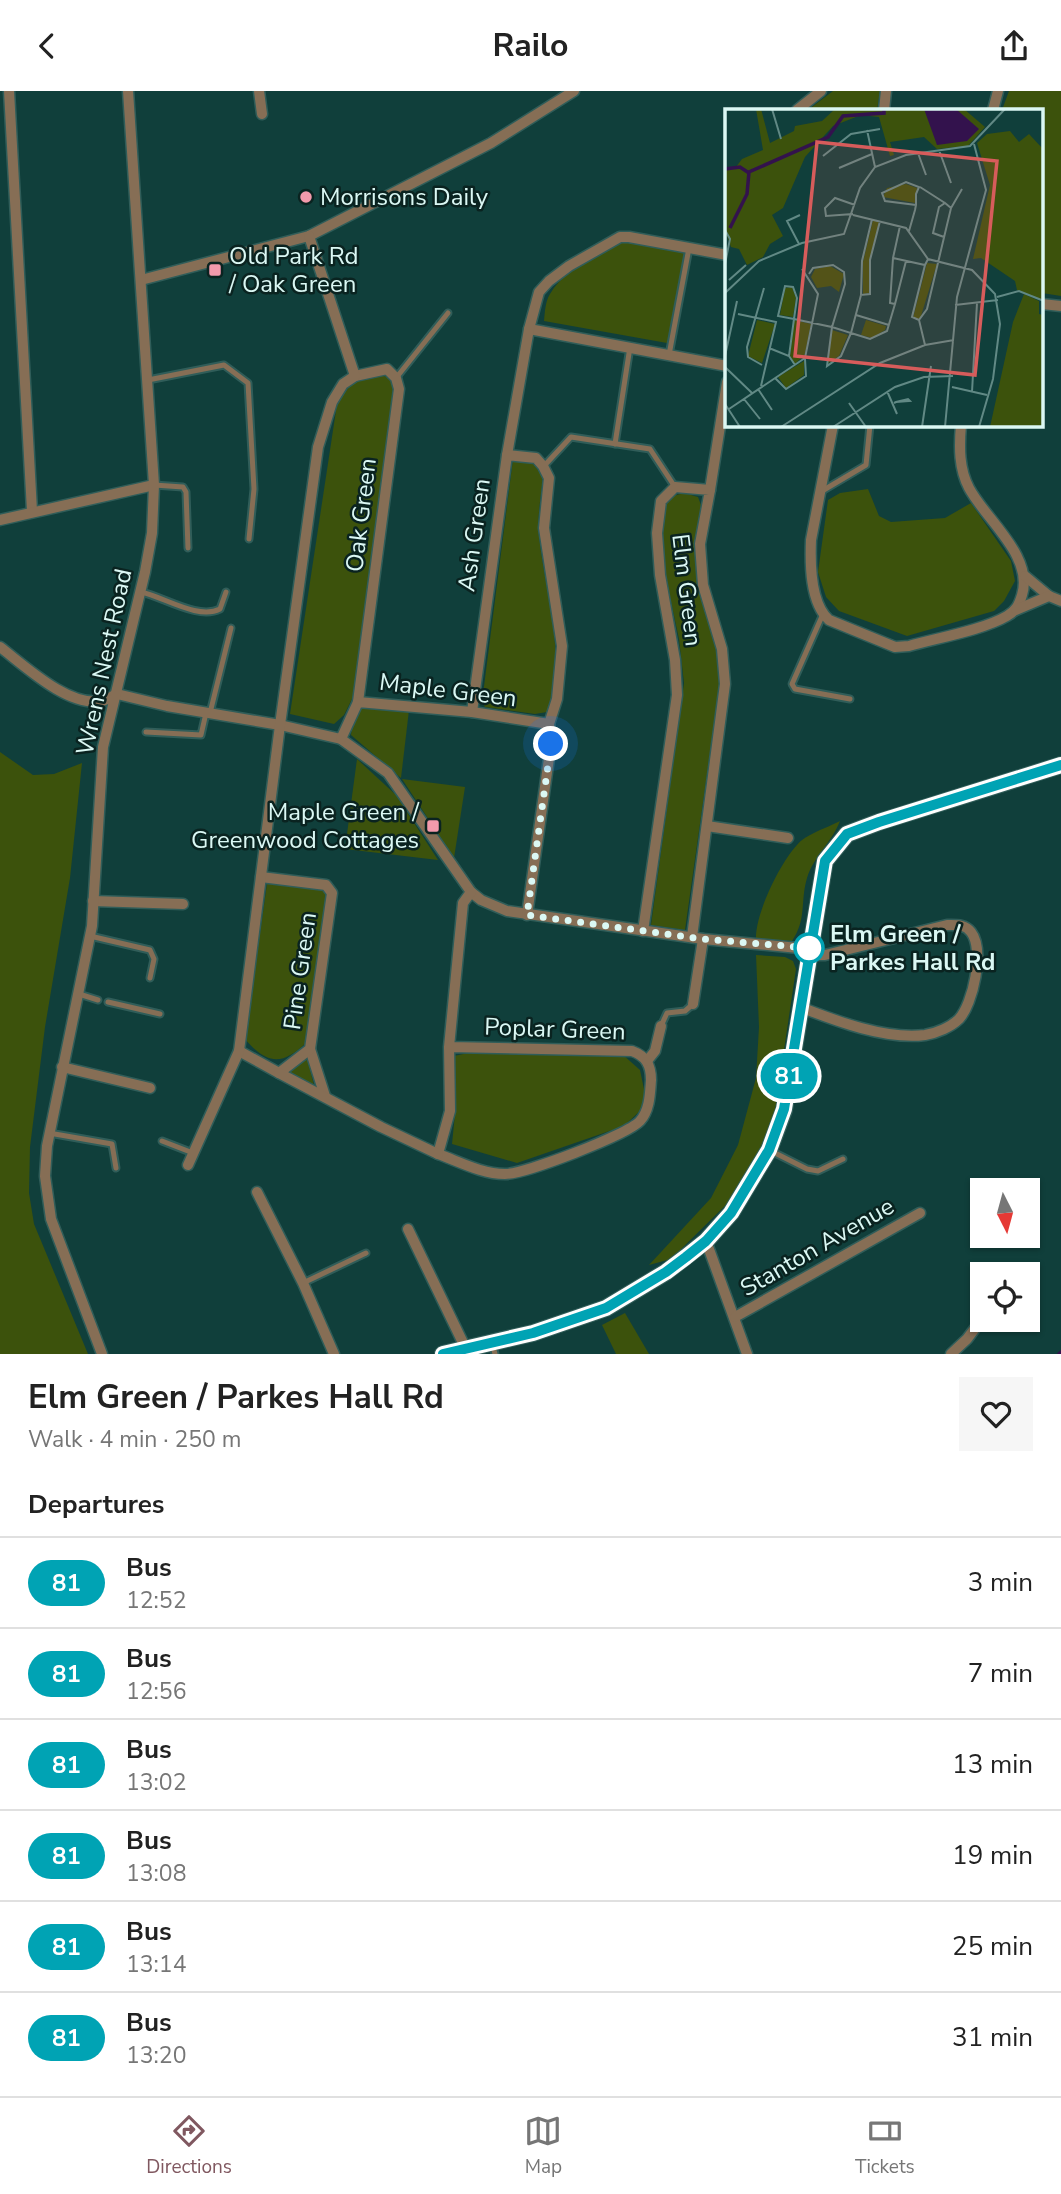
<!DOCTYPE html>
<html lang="en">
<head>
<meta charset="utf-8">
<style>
	:root { --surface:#fff; --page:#f6f6f6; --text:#222; --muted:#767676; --line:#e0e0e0; --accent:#805860 }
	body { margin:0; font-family:"Nunito Sans",sans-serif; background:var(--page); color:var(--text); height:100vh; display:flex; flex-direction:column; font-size:26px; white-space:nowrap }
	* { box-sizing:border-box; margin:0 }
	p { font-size:23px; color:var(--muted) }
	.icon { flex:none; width:38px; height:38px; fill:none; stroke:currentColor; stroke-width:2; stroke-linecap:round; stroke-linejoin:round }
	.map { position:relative; height:1263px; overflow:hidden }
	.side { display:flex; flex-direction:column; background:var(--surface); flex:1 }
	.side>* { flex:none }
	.badge { padding:0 14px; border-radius:23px; font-size:24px; line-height:46px }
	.needle { width:46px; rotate:174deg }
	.tools { position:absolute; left:970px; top:1087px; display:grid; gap:14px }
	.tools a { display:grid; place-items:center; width:70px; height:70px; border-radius:0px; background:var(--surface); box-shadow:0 2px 5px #0004; font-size:35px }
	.you { position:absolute; width:35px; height:35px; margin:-18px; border:5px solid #fff; border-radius:50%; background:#1a73e8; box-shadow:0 0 0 10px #1a73e833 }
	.map>.badge { position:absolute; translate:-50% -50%; box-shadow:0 0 0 4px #fff }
	h2 { padding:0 28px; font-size:26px; line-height:63px }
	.round { display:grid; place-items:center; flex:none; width:74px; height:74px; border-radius:0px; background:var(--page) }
	.summary { display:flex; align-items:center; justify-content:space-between; height:119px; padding:0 28px }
	h1 { font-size:33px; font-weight:700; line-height:52px }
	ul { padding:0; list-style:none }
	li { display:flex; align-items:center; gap:21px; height:91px; padding:0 28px; border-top:2px solid var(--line) }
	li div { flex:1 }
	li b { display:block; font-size:26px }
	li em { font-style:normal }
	li .badge { min-width:77px; font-weight:700; text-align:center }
	header { display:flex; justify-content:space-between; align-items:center; height:91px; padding:0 28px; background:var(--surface); font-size:32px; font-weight:700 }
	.dock { display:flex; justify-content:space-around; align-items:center; height:98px; border-top:2px solid var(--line); background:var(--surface); font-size:19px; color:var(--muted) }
	.dock a { display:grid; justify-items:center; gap:4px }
	.dock .on { color:var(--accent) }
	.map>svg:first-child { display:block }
</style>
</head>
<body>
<header><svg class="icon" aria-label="back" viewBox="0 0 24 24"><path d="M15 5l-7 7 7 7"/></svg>Railo<svg class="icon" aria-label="share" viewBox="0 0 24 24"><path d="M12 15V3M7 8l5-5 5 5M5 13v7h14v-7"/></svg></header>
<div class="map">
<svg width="1061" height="1263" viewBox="0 0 1061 1263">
	<rect width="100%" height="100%" fill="#103f3b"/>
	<!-- green -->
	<g fill="#3c520c">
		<path d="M833 0H880L877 19H808Z"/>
		<path d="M1009 0H1061V205L1042 202V19H1002Z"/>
		<path d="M620 150 685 162 667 252 544 230C545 221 545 211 550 203 563 180 597 161 620 150Z"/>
		<path d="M379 283 389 287 394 295 393 313 355 602 344 624 334 633 290 623 337 313 353 290Z"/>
		<path d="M513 368 532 371 543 386C541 405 537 426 539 445 545 503 568 565 547 621L535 623 485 616 482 611Z"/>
		<path d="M868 398 879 425 891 431 945 427 971 412 1011 470 1015 490 1004 510 994 520 907 545 839 520 826 506 818 481 828 409 840 402Z"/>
		<path d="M684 402 698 406 701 414 695 455 701 496 716 550 720 591 685 839 651 834 684 592 679 548 661 464 662 429 666 411 673 405Z"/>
		<path d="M363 613 409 619 401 687 351 644 353 629Z"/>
		<path d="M0 661 33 684 54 683 82 672 70 787 45 936 30 1056 29 1102 34 1133 88 1263H0Z"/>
		<path d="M357 668 396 704 438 769 345 758Z"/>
		<path d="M402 688 465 696 454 767Z"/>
		<path d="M840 730C832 751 814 765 807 787 800 811 807 828 792 850L756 848C755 823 780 772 797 754 806 743 827 737 840 730Z"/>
		<path d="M274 791 321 797 327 802 307 951C283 974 268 975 245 948L267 793Z"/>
		<path d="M756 864 785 866 793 870 796 878 775 1020 758 1066 734 1106 671 1168 649 1174 711 1107 738 1054 756 987 759 936Z"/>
		<path d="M468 962 622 963 640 979 645 1003 641 1019 624 1035 517 1072 452 1053 455 1023 454 965Z"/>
		<path d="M307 967 315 998 287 980Z"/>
		<path d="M625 1222 649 1263H616L602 1234Z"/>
	</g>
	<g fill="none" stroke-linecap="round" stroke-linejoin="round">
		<!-- stream -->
		<path stroke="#33124d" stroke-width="3.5" d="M1059 1263 1061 1261"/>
		<defs>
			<g id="lane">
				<path d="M669 264 689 157"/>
				<path d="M396 287 448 222"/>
				<path d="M148 289 224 274 248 292 254 398 249 448"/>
				<path d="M615 353 630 256"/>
				<path d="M544 375 571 346 650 358 675 396"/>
				<path d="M154 394 183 396 186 401 188 457"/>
				<path d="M822 400 866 374 870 334"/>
				<path d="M141 501C164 506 198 529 220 518L226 501"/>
				<path d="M823 523 792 593 795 598 850 608"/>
				<path d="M210 622 231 537"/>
				<path d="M146 641 201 644 206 622"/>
				<path d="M90 845 150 859 154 868 150 887"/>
				<path d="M79 903 98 909"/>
				<path d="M108 911 160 923"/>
				<path d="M661 935 667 922 685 920 693 913"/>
				<path d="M49 1042 112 1053 116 1077"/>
				<path d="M162 1050 193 1062"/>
				<path d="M769 1059 807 1078 818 1080 843 1068"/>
				<path d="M303 1192 366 1162"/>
				<path d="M492 1252 495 1263"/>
			</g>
			<g id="street">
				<path d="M9 0 32 420"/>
				<path d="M259 0 262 23"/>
				<path d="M797 19 821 0"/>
				<path d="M884 19 886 0"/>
				<path d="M993 19 998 0"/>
				<path d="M141 189 309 145 491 52 574 0"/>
				<path d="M1042 213 1061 215"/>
				<path d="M529 238 727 275"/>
				<path d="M355 285 387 278 396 287 399 298 358 611"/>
				<path d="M833 334 811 449C810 473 810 512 829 529L895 556 909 555C937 547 983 539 1007 525 1016 520 1019 514 1022 504 1034 465 986 429 969 397 959 378 959 356 961 334"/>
				<path d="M507 364 529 238 539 201 549 190 569 175 620 146H629L727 164"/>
				<path d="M710 399 727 291"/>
				<path d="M0 429 154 394"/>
				<path d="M1025 485 1049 505 1061 510"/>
				<path d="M1016 519 1049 505"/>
				<path d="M0 556C25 575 68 616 101 610 106 610 112 605 117 603"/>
				<path d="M117 603 167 615 280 634 341 648 388 682 471 801 481 809 507 820 703 848 809 858"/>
				<path d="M472 621 507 364 536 367 543 375 549 387 544 437 562 555 557 608 549 633"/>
				<path d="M341 648 358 611 472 621 549 633 551 653 527 824"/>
				<path d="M707 735 788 747"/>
				<path d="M93 810 183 813"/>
				<path d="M643 840 677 604 675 569 660 484 657 442 661 410 675 396 710 399 700 453 703 494 722 558 725 593 692 846"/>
				<path d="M693 913 703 848"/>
				<path d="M800 916C836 930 886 949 925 944 937 942 951 936 959 928 973 913 985 859 971 841 965 833 956 834 947 834L825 864H808"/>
				<path d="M449 956 632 960C646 965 651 974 651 989 650 1002 650 1019 640 1030 627 1044 525 1083 505 1083 482 1083 460 1071 438 1063L450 1020 449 956 463 812 471 801"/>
				<path d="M310 958 325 1005"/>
				<path d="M239 960 279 982 310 958 332 802 326 794 261 786"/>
				<path d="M647 970 655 960 661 935"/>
				<path d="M62 976 150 997"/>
				<path d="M279 982 381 1036 438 1063"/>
				<path d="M188 1074 239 960 280 634 318 356 332 311 343 293 355 285 309 145"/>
				<path d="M257 1101 303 1192 334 1263"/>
				<path d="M408 1138 466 1258"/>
				<path d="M706 1150 747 1263"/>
				<path d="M735 1226 920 1122"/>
				<path d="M102 1263 51 1128 45 1085 47 1055 92 835 103 656 145 481 152 442 154 394 128 0"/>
				<path d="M951 1263 967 1248 982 1228"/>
			</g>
			<path id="secondary" d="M443 1263 533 1242 606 1217 666 1181 706 1150 731 1122 769 1059 784 1019 825 770 847 743 879 731 1061 674"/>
		</defs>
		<!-- lane casing -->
		<use href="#lane" stroke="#305d59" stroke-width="9"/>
		<!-- street casing -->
		<use href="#street" stroke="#305d59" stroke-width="13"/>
		<!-- secondary casing -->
		<use href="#secondary" stroke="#305d59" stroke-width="18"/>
		<!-- lane -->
		<use href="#lane" stroke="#866e55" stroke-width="5"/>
		<!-- street -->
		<use href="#street" stroke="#866e55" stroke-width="10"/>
		<!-- secondary -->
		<use href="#secondary" stroke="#b28c65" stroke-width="14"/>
	</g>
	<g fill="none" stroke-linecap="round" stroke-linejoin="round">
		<defs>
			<path id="line" d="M443 1263 533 1242 606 1217 666 1181 686 1166 706 1150 731 1122 769 1059 784 1018 825 770 847 743 879 731 1061 674"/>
		</defs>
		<!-- line casing -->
		<use href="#line" stroke="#fff" stroke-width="16"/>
		<!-- line -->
		<use href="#line" stroke="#00a3b4" stroke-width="10"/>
		<!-- walk -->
		<path stroke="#dbf8f4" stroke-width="7" stroke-dasharray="0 12.6" d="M551 653 527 824 703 848 809 857"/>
	</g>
	<!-- markers -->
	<g fill="#f39aac" stroke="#0a2320" stroke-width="2.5">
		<circle cx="306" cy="106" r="7"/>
		<rect x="208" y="172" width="14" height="14" rx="3.5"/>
		<rect x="426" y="728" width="14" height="14" rx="3.5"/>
	</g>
	<circle fill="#fff" stroke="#00a3b4" stroke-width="3.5" cx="809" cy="857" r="14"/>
	<g text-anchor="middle" stroke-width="5" stroke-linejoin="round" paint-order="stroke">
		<!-- poi labels -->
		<g font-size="24" fill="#dbf8f4" stroke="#0a2320" text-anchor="start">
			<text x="320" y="114">Morrisons Daily</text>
			<text x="229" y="173">Old Park Rd<tspan x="229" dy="28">/ Oak Green</tspan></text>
			<text x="419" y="729" text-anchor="end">Maple Green /<tspan x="419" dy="28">Greenwood Cottages</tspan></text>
		</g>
		<!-- street labels -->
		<g font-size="24" fill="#dbf8f4" stroke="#0a2320">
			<text transform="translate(361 424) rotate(-83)" y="8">Oak Green</text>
			<text transform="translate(474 444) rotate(-82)" y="8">Ash Green</text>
			<text transform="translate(687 499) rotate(83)" y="8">Elm Green</text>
			<text transform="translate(104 571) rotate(-78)" y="8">Wrens Nest Road</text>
			<text transform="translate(448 599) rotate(7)" y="8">Maple Green</text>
			<text transform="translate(300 880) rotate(-82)" y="8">Pine Green</text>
			<text transform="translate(555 938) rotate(2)" y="8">Poplar Green</text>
			<text transform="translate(817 1156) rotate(-30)" y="8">Stanton Avenue</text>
		</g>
		<!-- stop labels -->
		<g font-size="24" font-weight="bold" fill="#dbf8f4" stroke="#0a2320" text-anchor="start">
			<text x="830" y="851">Elm Green /<tspan x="830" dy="28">Parkes Hall Rd</tspan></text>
		</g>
	</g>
	<!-- overview -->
	<g transform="translate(725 18)">
		<rect width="318" height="318" fill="#103f3b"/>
		<path d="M31 0H36L45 34 69 22 70 17 97 12 110 0H239L260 18 243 37 212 40 199 28 165 33 169 46 165 47 154 8 136 6 108 17 80 48 58 99 47 106 58 127 45 135 38 148 22 156 14 140 6 138 0 121V59L11 58 17 50 38 41ZM285 22 294 33 304 25 318 40V192L292 181 290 172 256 149 248 150 265 76 252 34 262 25ZM181 75 192 79 190 94 158 88 162 79ZM148 111 154 113 144 153V184L138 185V153ZM202 154 212 155 195 210 188 209ZM105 157 119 165 114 183 106 177 92 179 86 168 90 160ZM67 178 71 189 68 208 55 206 60 179ZM299 185 314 192V205L318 206V318H265L288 213ZM32 211 50 215 37 254 23 247ZM69 211 86 215 80 245 70 255 65 247ZM141 211 161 217 160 221 147 229 136 226ZM107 221 123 226 114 247 102 255ZM79 252V266L61 279 53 268Z" fill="#3c520c"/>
		<path d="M199 0H231L254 20 242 32 212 36Z" fill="#33124d"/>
		<path fill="none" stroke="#33124d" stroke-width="3.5" d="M0 60 15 58 24 64M5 119 22 85 24 63 103 28 118 7 159 4V0"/>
		<path fill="none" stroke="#618985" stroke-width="2" d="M47 0 56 30M142 21 150 58M214 41 226 74M193 44 201 66M98 47 126 25 155 20M114 59 147 45M195 78 220 94M128 105 101 107 100 99 110 89 130 96M128 106 181 119 203 150 247 161 270 185 275 215 268 270 254 318M147 110 137 152 136 186 145 185V151L155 112M175 117 168 149 200 156 203 150M0 121 5 130 0 155M184 122 190 101 191 96V85L194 78 181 73 157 84 160 92 191 96M219 128 208 124 214 98 220 94 226 99M74 135 62 112 75 106M168 149 165 194 170 195 181 152M4 171 21 156M0 184 34 152 77 134 119 125 135 79 150 58 181 46 245 37 280 0M136 186 126 224 145 230 162 222 170 195M272 188 294 182 319 192M230 196 273 191M13 205 51 213 36 277M131 206 164 216M194 211 187 208 200 156M107 218 126 224 116 247 102 257ZM200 236 194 211 202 200 226 99 237 80M44 239 64 247 70 256M0 247 12 192M64 247 69 210 72 189 68 178 60 177 53 207 69 210 107 218 120 175 119 163 108 156 88 159 84 165M37 256 23 248 22 238 39 179M0 258 27 284M50 269 61 280 81 267 80 250M227 278 262 286M33 280 47 301M162 282 172 305M247 283 252 194M19 290 35 310M124 294 141 318M169 294 171 293 183 290 185 292 171 293M0 295 15 318M4 300 80 249 93 185 77 160M56 318 155 254 200 236 229 231M108 318 170 278 199 268 228 267M197 318 206 257M220 318 232 188 261 81 249 35"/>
		<path fill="#d75c5b" fill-opacity="0.15" stroke="#d75c5b" stroke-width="3.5" d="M92 33 272 52 250 266 70 247Z"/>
		<rect width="318" height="318" fill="none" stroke="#dbf8f4" stroke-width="3.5"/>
	</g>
</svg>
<div class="tools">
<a><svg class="needle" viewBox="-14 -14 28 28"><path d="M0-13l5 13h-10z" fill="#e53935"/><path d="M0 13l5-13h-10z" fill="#767676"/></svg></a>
<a><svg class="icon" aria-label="locate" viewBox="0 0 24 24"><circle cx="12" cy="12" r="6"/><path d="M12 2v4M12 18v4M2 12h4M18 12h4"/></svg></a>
</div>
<div class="you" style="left:551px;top:653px"></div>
<b class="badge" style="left:789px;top:985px;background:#00a3b4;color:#fff">81</b>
</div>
<section class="side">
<div class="summary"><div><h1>Elm Green / Parkes Hall Rd</h1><p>Walk · 4 min · 250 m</p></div><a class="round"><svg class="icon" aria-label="heart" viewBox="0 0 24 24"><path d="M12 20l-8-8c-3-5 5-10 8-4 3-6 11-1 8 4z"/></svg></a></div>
<h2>Departures</h2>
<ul>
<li><span class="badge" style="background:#00a3b4;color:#fff">81</span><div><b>Bus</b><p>12:52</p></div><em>3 min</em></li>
<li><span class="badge" style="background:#00a3b4;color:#fff">81</span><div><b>Bus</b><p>12:56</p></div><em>7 min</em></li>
<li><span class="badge" style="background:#00a3b4;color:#fff">81</span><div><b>Bus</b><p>13:02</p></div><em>13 min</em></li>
<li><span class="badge" style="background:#00a3b4;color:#fff">81</span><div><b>Bus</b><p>13:08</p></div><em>19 min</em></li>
<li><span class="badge" style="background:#00a3b4;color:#fff">81</span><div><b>Bus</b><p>13:14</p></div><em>25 min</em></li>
<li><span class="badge" style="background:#00a3b4;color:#fff">81</span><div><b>Bus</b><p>13:20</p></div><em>31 min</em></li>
</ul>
</section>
<nav class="dock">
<a class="on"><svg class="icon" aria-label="directions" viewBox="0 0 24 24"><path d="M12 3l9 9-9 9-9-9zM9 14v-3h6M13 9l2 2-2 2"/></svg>Directions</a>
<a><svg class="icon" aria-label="map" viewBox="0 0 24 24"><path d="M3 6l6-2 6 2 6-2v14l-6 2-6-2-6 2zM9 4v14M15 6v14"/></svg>Map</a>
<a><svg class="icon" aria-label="tickets" viewBox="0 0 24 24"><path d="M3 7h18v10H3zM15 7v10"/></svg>Tickets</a>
</nav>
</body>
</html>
